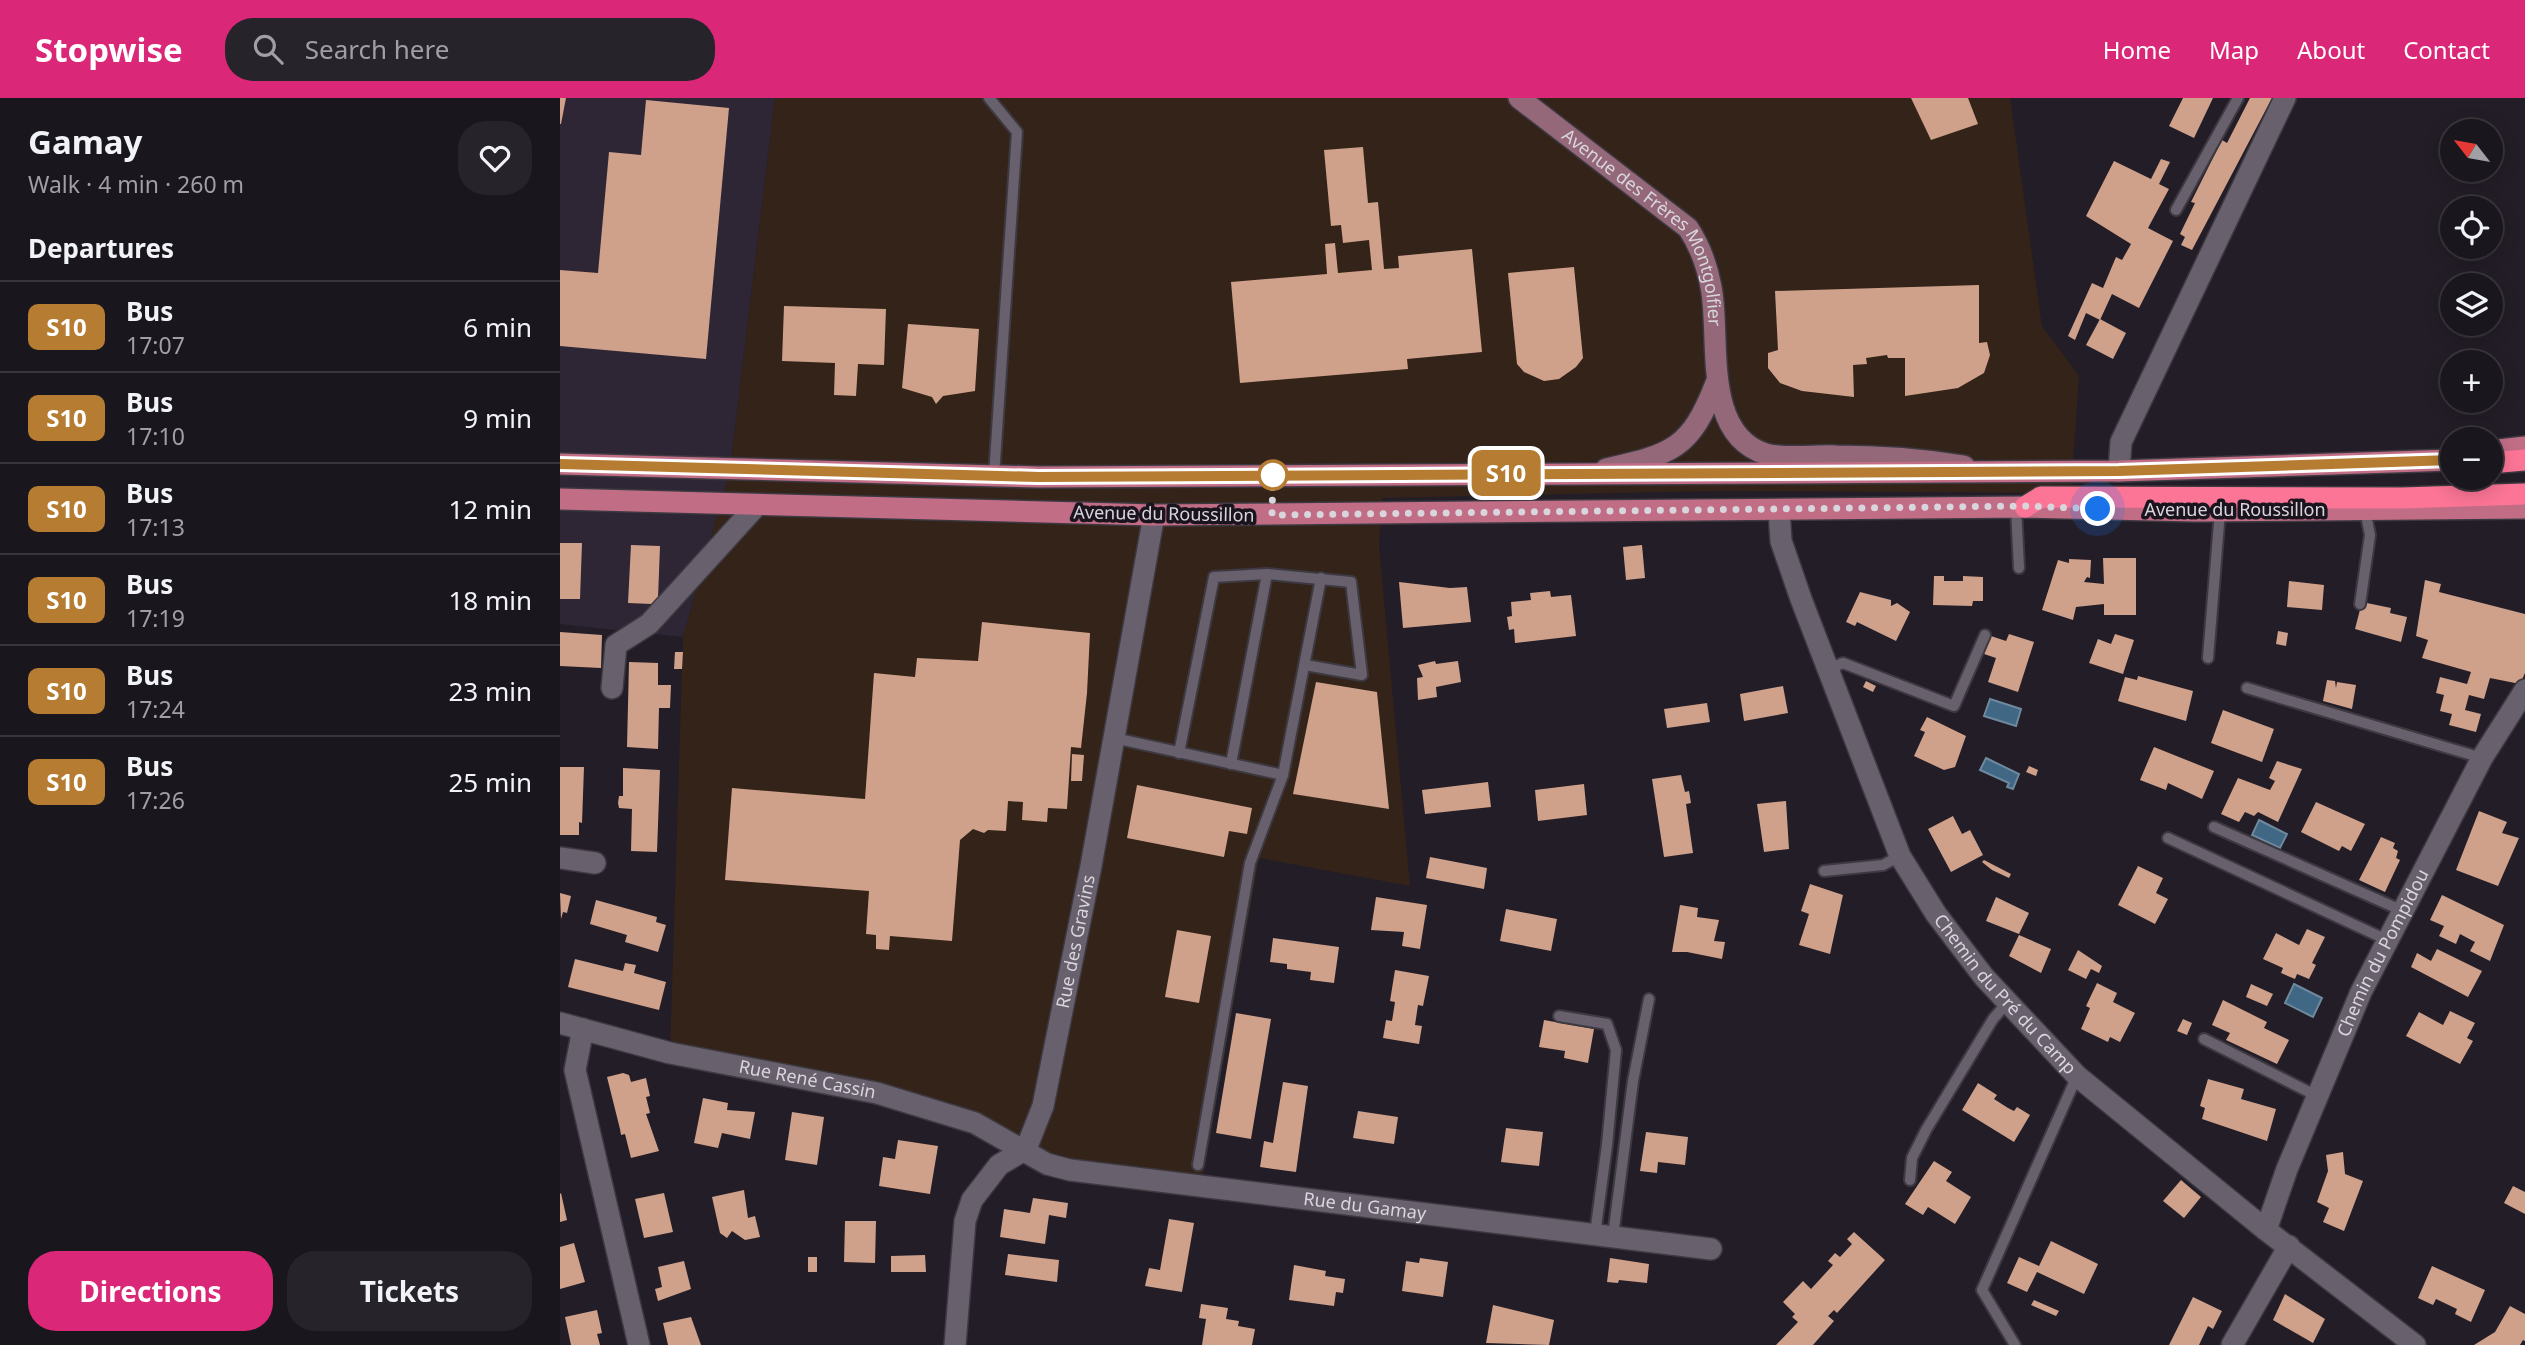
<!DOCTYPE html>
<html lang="en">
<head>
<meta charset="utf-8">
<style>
	:root { --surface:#1a161d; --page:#27232a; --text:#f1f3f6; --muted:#9f9fa4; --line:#38353b; --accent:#db2777 }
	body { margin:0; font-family:"Noto Sans",sans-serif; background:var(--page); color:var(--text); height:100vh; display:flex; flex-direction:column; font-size:26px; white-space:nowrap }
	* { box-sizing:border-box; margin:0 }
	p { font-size:23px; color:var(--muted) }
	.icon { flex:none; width:38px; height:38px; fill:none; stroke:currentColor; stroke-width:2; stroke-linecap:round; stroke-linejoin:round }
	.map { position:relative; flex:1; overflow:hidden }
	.details { display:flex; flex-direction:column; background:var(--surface); width:560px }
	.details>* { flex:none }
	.badge { padding:0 14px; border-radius:10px; font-size:24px; line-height:46px }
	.needle { width:46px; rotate:301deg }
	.controls { position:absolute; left:1880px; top:21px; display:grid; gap:14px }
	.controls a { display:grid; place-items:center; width:63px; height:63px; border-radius:50%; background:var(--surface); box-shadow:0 4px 18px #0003,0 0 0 2px var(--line); font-size:35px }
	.you { position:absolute; width:35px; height:35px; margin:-18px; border:5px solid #fff; border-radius:50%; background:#1a73e8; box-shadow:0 0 0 10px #1a73e833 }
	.map>.badge { position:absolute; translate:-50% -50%; box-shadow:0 0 0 4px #fff }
	h2 { padding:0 28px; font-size:26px; line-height:63px }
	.round { display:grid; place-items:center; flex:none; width:74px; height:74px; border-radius:28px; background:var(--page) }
	.overview { display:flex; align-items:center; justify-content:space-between; height:119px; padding:0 28px }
	h1 { font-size:33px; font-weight:700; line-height:52px }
	.cta { display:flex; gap:14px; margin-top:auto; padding:14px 28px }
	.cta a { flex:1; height:80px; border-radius:28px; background:var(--accent); color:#fff; font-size:28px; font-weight:700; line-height:80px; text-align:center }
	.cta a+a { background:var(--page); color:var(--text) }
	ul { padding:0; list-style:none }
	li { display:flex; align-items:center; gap:21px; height:91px; padding:0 28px; border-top:2px solid var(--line) }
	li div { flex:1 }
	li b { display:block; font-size:26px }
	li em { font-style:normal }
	li .badge { min-width:77px; font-weight:700; text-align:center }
	header { display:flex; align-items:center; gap:42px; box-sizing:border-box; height:98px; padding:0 35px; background:var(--accent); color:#fff }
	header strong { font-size:33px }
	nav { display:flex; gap:38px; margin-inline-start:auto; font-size:24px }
	.search { width:490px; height:63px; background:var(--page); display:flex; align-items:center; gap:18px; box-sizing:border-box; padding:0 24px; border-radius:28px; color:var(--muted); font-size:26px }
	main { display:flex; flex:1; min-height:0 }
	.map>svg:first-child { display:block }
</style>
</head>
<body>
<header>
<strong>Stopwise</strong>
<div class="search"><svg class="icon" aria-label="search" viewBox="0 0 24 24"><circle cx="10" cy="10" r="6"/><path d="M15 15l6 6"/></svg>Search here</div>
<nav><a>Home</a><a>Map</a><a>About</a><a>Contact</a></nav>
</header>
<main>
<section class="details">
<div class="overview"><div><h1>Gamay</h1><p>Walk · 4 min · 260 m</p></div><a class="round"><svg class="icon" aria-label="heart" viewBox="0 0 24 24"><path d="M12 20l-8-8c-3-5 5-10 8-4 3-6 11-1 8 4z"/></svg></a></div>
<h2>Departures</h2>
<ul>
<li><span class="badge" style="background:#b57c32;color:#fff">S10</span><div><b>Bus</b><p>17:07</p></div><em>6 min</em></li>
<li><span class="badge" style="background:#b57c32;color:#fff">S10</span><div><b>Bus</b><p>17:10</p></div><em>9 min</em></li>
<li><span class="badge" style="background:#b57c32;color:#fff">S10</span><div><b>Bus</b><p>17:13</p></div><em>12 min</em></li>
<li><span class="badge" style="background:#b57c32;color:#fff">S10</span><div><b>Bus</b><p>17:19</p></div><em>18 min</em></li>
<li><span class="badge" style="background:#b57c32;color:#fff">S10</span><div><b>Bus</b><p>17:24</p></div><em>23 min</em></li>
<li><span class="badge" style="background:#b57c32;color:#fff">S10</span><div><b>Bus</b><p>17:26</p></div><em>25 min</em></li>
</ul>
<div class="cta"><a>Directions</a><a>Tickets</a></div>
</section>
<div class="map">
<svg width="1965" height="1247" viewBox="0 0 1965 1247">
	<rect width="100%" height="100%" fill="#231d27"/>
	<!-- built -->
	<path fill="#2e2634" d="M0 0H215L170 372 123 539 0 526Z"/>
	<!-- industrial -->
	<path fill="#332319" d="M215 0H1450L1482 228 1519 278 1511 395 1160 393 822 400 819 447 850 788 699 760 641 1089 510 1072 415 1025 110 955 123 539 170 372Z"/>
	<!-- water -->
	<g fill="#406783" stroke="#6e889e" stroke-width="2">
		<path d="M1430 601 1461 611 1456 628 1424 618Z"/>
		<path d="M1426 660 1459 676 1453 691 1447 689 1449 685 1420 672Z"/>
		<path d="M1699 722 1727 736 1720 750 1692 737Z"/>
		<path d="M1734 886 1762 900 1753 919 1725 905Z"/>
	</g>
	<!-- building -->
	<g fill="#cfa18b">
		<path d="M0 0H6L1 26H0Z"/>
		<path d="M1351 0H1408L1418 26 1371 42Z"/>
		<path d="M1623 0H1653L1634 40 1609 28Z"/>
		<path d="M1690 0H1712L1632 152 1621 147 1625 139 1620 136 1635 105 1631 104 1662 42 1667 45Z"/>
		<path d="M86 2 169 10 146 261 0 248V172L38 175 49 54 81 57Z"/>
		<path d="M803 49 808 105 818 104 824 171 839 170 838 158 912 151 922 254 847 261 848 271 680 285 671 184 767 176 765 146 775 145 778 175 812 172 809 142 783 145 781 127 771 128 764 52Z"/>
		<path d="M1601 61 1610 64 1599 86 1609 91 1588 130 1613 143 1579 210 1552 196 1540 222 1526 215 1515 242 1508 238 1532 185 1543 190 1556 159 1562 162 1571 146 1526 118 1554 63 1591 81Z"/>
		<path d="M1014 169 1023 260 1016 269 999 281 984 283 964 274 957 266 948 175Z"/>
		<path d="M1419 187V245L1427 244 1430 257 1424 275 1398 290 1345 298V260H1328L1327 257 1306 260 1307 266 1293 267 1294 299 1242 293 1220 285 1208 270V255L1218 252 1215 193Z"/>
		<path d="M224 208 326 211 324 267 298 266 296 298 274 297 275 265 222 263Z"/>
		<path d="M1540 221 1566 235 1553 261 1526 247Z"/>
		<path d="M348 226 419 231 415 293 383 298 376 306 372 299 342 290Z"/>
		<path d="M0 445H22L20 501H0Z"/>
		<path d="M71 447 100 448 98 500 92 506 68 505Z"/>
		<path d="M1082 447 1085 480 1066 482 1063 449Z"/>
		<path d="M1543 460H1576V517H1544V506L1516 509 1513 522 1482 512 1498 462 1509 465V461L1531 462 1530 480 1527 479 1524 484 1544 486Z"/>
		<path d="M1374 478H1384V483H1403V478L1423 479V503H1413L1412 508 1373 507Z"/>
		<path d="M1865 482 1881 486 1879 494 1965 516V575L1960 586 1930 580 1924 601 1909 597 1905 612 1921 616 1916 634 1889 627 1892 616 1880 613 1884 597 1876 595 1880 579 1907 586 1911 574 1862 560 1868 542 1856 538Z"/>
		<path d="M1729 483 1764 487 1762 512 1727 509Z"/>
		<path d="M839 484 890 490 907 489 911 524 843 530Z"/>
		<path d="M990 493 991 499 1011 497 1016 538 955 545 954 531 949 532 947 519 952 518 951 504 971 502 970 495Z"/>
		<path d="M1300 494 1331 502V508L1337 505 1350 514 1336 543 1297 524 1295 528 1286 524Z"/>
		<path d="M1802 504 1831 510 1830 515 1847 519 1841 544 1795 531Z"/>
		<path d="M422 524 530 535 527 595 521 650 511 649 507 711 488 710 487 724 462 722 463 704 448 703 446 733 428 732 424 735 413 731 400 742 392 843 330 838 329 852 316 851V837L306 836 309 793 165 782 172 690 305 701 314 575 355 579 357 560 418 563Z"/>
		<path d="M1718 533 1728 535 1726 548 1716 546Z"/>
		<path d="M0 534 42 537 41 570 0 568Z"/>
		<path d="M1449 536 1474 544 1458 594 1428 584 1436 560 1424 556 1431 538 1446 543Z"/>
		<path d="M1555 536 1574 542 1563 576 1529 565 1538 541 1551 546Z"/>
		<path d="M115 554H123L122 571H114Z"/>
		<path d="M875 563 876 566 898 563 901 584 876 589 877 599 858 602 857 580 863 579 858 567Z"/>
		<path d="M69 564 98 565V587H111L110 610H99L98 651 67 649Z"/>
		<path d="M1578 578 1633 593 1626 623 1558 603 1565 579 1577 582Z"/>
		<path d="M1767 582 1775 583 1776 590 1777 584 1796 587 1792 611 1763 603Z"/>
		<path d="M1306 583 1316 588 1313 594 1303 589Z"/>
		<path d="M756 584 817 594 829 711 733 696Z"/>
		<path d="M1223 588 1228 615 1184 623 1180 596Z"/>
		<path d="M1147 605 1150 624 1107 630 1104 611Z"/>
		<path d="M1663 612 1714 631 1702 664 1651 645Z"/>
		<path d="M1367 619 1406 638 1395 669 1384 672 1354 658 1365 634 1360 632Z"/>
		<path d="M1594 649 1654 673 1642 701 1608 685 1606 692 1580 682Z"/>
		<path d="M512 656 524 657 522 683H511Z"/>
		<path d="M1717 663 1742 671 1718 724 1698 714 1694 718 1685 714 1679 724 1661 716 1678 680 1710 692 1715 683 1709 680Z"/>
		<path d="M1469 668 1478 672 1476 678 1466 674Z"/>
		<path d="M0 669H24L22 725 19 724V737H0Z"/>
		<path d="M63 670 100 672 97 754 71 753 72 711 59 710 58 705 59 698H63Z"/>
		<path d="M1121 677 1125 694 1129 693 1131 705 1126 706 1133 755 1104 759 1092 681Z"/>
		<path d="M928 684 931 709 865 716 862 692Z"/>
		<path d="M1024 686 1027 717 978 723 975 692Z"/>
		<path d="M577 687 692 710 687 736 669 733 664 759 567 740Z"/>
		<path d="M1226 703 1229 751 1204 754 1197 706Z"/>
		<path d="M1756 704 1805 726 1791 753 1782 748 1779 753 1741 734Z"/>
		<path d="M1919 713 1947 724 1942 735 1959 740 1938 788 1896 772Z"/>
		<path d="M1393 718 1402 736 1410 732 1423 757 1391 774 1368 731Z"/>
		<path d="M1821 739 1835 745 1833 750 1838 753 1836 760 1840 762 1825 794 1799 782Z"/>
		<path d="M870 759 927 770 924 791 866 780Z"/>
		<path d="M1424 762 1451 776 1449 780 1432 772 1422 764Z"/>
		<path d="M1578 768 1603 780 1596 795 1608 801 1595 826 1558 807Z"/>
		<path d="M1250 786 1283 797 1270 856 1239 847 1249 816 1241 813Z"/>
		<path d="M0 795 11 798 7 815 3 814 1 821Z"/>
		<path d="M1882 797 1944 827 1930 863 1910 853 1915 844 1900 836 1896 846 1879 838 1884 828 1870 822Z"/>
		<path d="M816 799 867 807 860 851 842 848 844 834 811 832Z"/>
		<path d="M1436 799 1469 815 1459 836 1426 823Z"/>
		<path d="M36 802 97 819 96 824 106 827 98 854 65 844 67 837 30 826Z"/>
		<path d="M1120 807 1138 810 1137 819 1159 822 1154 843 1165 844 1162 861 1127 854H1112Z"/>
		<path d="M946 811 997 821 991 853 940 843Z"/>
		<path d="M1747 831 1765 839 1752 865 1756 867 1749 881 1737 876 1735 881 1721 875 1723 870 1703 861 1716 835 1739 847Z"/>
		<path d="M617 832 651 838 639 905 605 899Z"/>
		<path d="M1459 837 1491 851 1481 875 1449 858Z"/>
		<path d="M713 840 779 849 774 885 750 882 751 874 727 871V866L710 864Z"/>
		<path d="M1877 851 1922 873 1908 899 1851 869 1857 855 1871 863Z"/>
		<path d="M1518 852 1542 868 1539 875 1531 871 1526 881 1508 872Z"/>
		<path d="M15 861 63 873 65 865 76 867 74 875 106 884 99 912 8 889Z"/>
		<path d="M835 872 869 878 863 908 858 907 855 927 862 928 859 946 823 940 826 922 832 923 835 904 830 903Z"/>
		<path d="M1537 885 1557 895 1553 904 1575 915 1560 944 1550 939 1548 944 1521 931 1530 910 1526 908Z"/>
		<path d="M1691 886 1713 896 1707 908 1686 899Z"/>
		<path d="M1663 902 1707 924 1704 930 1729 942 1717 966 1666 942 1670 935 1652 927Z"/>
		<path d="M1890 913 1915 925 1907 940 1913 943 1900 966 1846 938 1859 914 1883 927Z"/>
		<path d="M676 915 711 921 691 1041 656 1035Z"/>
		<path d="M1623 921 1632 925 1627 937 1617 933Z"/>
		<path d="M984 922 1034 931 1028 965 1004 960 1005 953 979 949Z"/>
		<path d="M63 975 69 977 71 984 86 980 90 998 86 999 90 1015 86 1016 99 1053 71 1060 65 1036 61 1037 60 1031 47 979Z"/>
		<path d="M1648 981 1684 991 1681 1001 1716 1011 1707 1043 1642 1021 1645 1010 1640 1008Z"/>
		<path d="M723 984 748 988 736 1074 700 1069 704 1043 713 1045Z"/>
		<path d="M1418 985 1437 997 1434 1001 1448 1010 1454 1013 1457 1009 1470 1017 1454 1044 1402 1012Z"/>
		<path d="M143 1000 168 1005 167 1012 195 1014 190 1041 162 1035 158 1050 134 1045Z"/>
		<path d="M798 1013 838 1019 834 1046 793 1040Z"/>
		<path d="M232 1014 264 1019 257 1067 225 1062Z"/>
		<path d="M946 1030 983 1034 979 1068 941 1064Z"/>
		<path d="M1086 1034 1128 1039 1125 1067 1098 1064 1097 1075 1080 1073Z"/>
		<path d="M338 1042 378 1048 370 1096 319 1088 323 1059 335 1061Z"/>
		<path d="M1783 1054 1785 1076 1803 1083 1784 1133 1763 1124 1769 1110 1757 1104 1768 1073 1766 1057Z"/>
		<path d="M1374 1063 1392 1074 1386 1083 1411 1099 1395 1126 1368 1109 1363 1117 1345 1106Z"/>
		<path d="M1621 1082 1641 1099 1624 1120 1603 1103Z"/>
		<path d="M1953 1088 1965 1094V1116L1944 1105Z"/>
		<path d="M184 1092 188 1120 195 1118 200 1139 185 1142 172 1133 167 1140 160 1135 152 1099Z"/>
		<path d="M1 1095 7 1122 0 1124V1096Z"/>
		<path d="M104 1095 113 1134 84 1140 75 1101Z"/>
		<path d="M473 1100 508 1105 506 1120 489 1117 485 1146 440 1139 444 1111 470 1115Z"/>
		<path d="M609 1121 634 1125 622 1194 585 1188 589 1170 600 1172Z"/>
		<path d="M285 1123H316L315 1165 284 1164Z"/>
		<path d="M1294 1134 1325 1162 1277 1215 1274 1212 1268 1218 1274 1223 1253 1247H1216L1238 1224 1232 1219 1235 1216 1223 1204 1243 1183 1251 1191 1273 1167 1268 1163 1275 1155 1280 1159 1292 1146 1287 1141Z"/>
		<path d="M1491 1143 1538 1166 1524 1196 1477 1174 1467 1194 1447 1185 1459 1159 1479 1168Z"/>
		<path d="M14 1145 25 1184 0 1191V1149Z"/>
		<path d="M448 1156 499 1162 497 1184 445 1177Z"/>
		<path d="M365 1157 366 1174H331V1158Z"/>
		<rect x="248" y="1159" width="9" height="15"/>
		<path d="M860 1160 888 1164 883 1199 842 1193 846 1163 859 1165Z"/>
		<path d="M1050 1160 1089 1166 1087 1185 1059 1182 1058 1185 1047 1184Z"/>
		<path d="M124 1163 131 1191 98 1203 95 1191 102 1189 98 1169Z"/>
		<path d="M734 1167 766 1173 765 1178 785 1181 783 1195 776 1194 774 1208 729 1202Z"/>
		<path d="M1872 1168 1925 1192 1911 1224 1895 1216 1897 1211 1876 1201 1873 1207 1858 1200Z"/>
		<path d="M1725 1196 1765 1221 1753 1245 1713 1222Z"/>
		<path d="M1633 1199 1662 1213 1653 1231 1648 1228 1639 1247H1609Z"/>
		<path d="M1474 1202 1499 1213 1496 1218 1471 1207Z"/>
		<path d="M641 1206 668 1210 666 1221 679 1223 678 1228 695 1231 692 1247H642L646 1221 639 1220Z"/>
		<path d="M933 1207 994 1222 989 1247 926 1245Z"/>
		<path d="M1950 1208 1965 1216V1243L1963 1242 1960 1247H1914L1935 1234Z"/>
		<path d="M37 1212 42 1235 37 1236 40 1247H11L5 1219Z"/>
		<path d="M131 1219 141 1247H108L103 1225Z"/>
	</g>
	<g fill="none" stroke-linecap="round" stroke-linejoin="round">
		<defs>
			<g id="lane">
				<path d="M429 0 457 34 434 378"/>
				<path d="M1616 112 1678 0"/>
				<path d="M1456 409 1459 470"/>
				<path d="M1800 506 1810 437 1805 412"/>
				<path d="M1648 560 1660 413"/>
				<path d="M1268 571 1283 565 1394 608 1425 537"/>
				<path d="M1687 590 1922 660"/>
				<path d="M554 640 723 677"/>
				<path d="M619 655 654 479 707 476 791 484 802 577 745 567"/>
				<path d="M671 666 707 476"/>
				<path d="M1654 729 1843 813"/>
				<path d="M1608 740 1827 842"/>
				<path d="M1264 773 1323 767 1340 758"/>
				<path d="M999 918 1047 926 1056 952 1047 1047 1035 1136"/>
				<path d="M1644 941 1759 999"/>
				<path d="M638 1067 690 765 723 677 761 480"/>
				<path d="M1350 1082 1352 1060 1366 1032 1433 921 1446 906"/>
				<path d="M1053 1138 1073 983 1089 901"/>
				<path d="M1455 1247 1422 1192 1517 978"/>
			</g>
			<g id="street">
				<path d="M1559 373 1561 344 1725 0"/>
				<path id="s1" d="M1219 412 1221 443 1241 501 1340 758 1376 816 1424 879 1517 978 1706 1132 1855 1247"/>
				<path d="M52 590 56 547 89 526 197 407"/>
				<path d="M0 760 35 765"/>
				<path id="s2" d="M0 925 110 955 317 995 415 1025 487 1066 510 1072 1151 1151"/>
				<path d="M23 931 15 972 79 1247"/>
				<path id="s3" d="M1706 1132 1727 1071 1801 894 1922 660 1965 592"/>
				<path id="s4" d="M395 1247 405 1123 412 1102 439 1067 466 1051 483 1008 531 768 594 417"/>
				<path d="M1672 1247 1729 1148"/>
			</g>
			<g id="secondary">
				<path id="s5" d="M959 0 1128 130C1140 148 1147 167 1151 189 1161 238 1141 336 1206 356 1223 361 1257 357 1276 358 1319 358 1361 361 1404 368"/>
				<path d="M1046 371C1112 356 1130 352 1156 285"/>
			</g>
			<g id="primary">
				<path d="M1930 353 1965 349"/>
				<path d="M0 366 479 379 1559 373 1892 362"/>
				<path d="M0 401 594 417 1465 409 1636 413 1965 410"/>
			</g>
			<g id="highway">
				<path d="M1889 362 1892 363"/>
				<path d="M1930 365 1965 362"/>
				<path d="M1465 409 1481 399 1842 400 1965 396"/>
			</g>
		</defs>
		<!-- lane casing -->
		<use href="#lane" stroke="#3d3941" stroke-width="14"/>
		<!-- street casing -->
		<use href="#street" stroke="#3d3941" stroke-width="24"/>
		<!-- secondary casing -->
		<use href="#secondary" stroke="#3d3941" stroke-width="24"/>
		<!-- primary casing -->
		<use href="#primary" stroke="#3d3941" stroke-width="24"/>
		<!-- highway casing -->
		<use href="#highway" stroke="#3d3941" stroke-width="24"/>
		<!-- lane -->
		<use href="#lane" stroke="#68616d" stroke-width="10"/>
		<!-- street -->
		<use href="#street" stroke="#68616d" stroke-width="21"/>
		<!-- secondary -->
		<use href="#secondary" stroke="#946779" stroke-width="21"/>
		<!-- primary -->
		<use href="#primary" stroke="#c16d86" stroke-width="21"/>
		<!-- highway -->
		<use href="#highway" stroke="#fc7596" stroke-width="21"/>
	</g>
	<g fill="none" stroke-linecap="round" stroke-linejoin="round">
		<defs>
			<path id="line" d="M0 366 479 379 1559 373 1892 362"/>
		</defs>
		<!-- line casing -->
		<use href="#line" stroke="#fff" stroke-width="16"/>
		<!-- line -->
		<use href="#line" stroke="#b57c32" stroke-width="10"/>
		<!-- walk -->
		<path stroke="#d9d5dc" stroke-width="7" stroke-dasharray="0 12.6" d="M713 377 712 417 1465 408 1538 411"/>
	</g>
	<!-- markers -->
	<circle fill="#fff" stroke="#b57c32" stroke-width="3.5" cx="713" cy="377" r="14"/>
	<g text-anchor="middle" stroke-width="7" stroke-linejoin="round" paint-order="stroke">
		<!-- street labels -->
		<g font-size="18" fill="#d9d5dc" stroke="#1a141e">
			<text dy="6" stroke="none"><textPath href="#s5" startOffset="187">Avenue des Frères Montgolfier</textPath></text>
			<text x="1675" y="418">Avenue du Roussillon</text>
			<text transform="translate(604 416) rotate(1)" y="6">Avenue du Roussillon</text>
			<text dy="6" stroke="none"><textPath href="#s4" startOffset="436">Rue des Gravins</textPath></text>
			<text dy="6" stroke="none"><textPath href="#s3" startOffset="301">Chemin du Pompidou</textPath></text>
			<text dy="6" stroke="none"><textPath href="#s1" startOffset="542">Chemin du Pré du Camp</textPath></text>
			<text dy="6" stroke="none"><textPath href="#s2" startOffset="254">Rue René Cassin</textPath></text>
			<text dy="6" stroke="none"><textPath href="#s2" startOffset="831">Rue du Gamay</textPath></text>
		</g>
	</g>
</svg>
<div class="controls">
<a><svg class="needle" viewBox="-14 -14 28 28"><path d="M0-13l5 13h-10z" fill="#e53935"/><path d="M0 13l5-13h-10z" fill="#9f9fa4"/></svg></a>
<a><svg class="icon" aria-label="locate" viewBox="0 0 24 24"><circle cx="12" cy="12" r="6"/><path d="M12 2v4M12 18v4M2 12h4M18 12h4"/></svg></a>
<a><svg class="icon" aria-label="layers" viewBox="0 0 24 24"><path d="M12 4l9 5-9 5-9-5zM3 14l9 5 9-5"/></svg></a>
<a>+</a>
<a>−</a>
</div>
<div class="you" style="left:1538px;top:411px"></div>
<b class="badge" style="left:946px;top:375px;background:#b57c32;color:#fff">S10</b>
</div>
</main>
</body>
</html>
